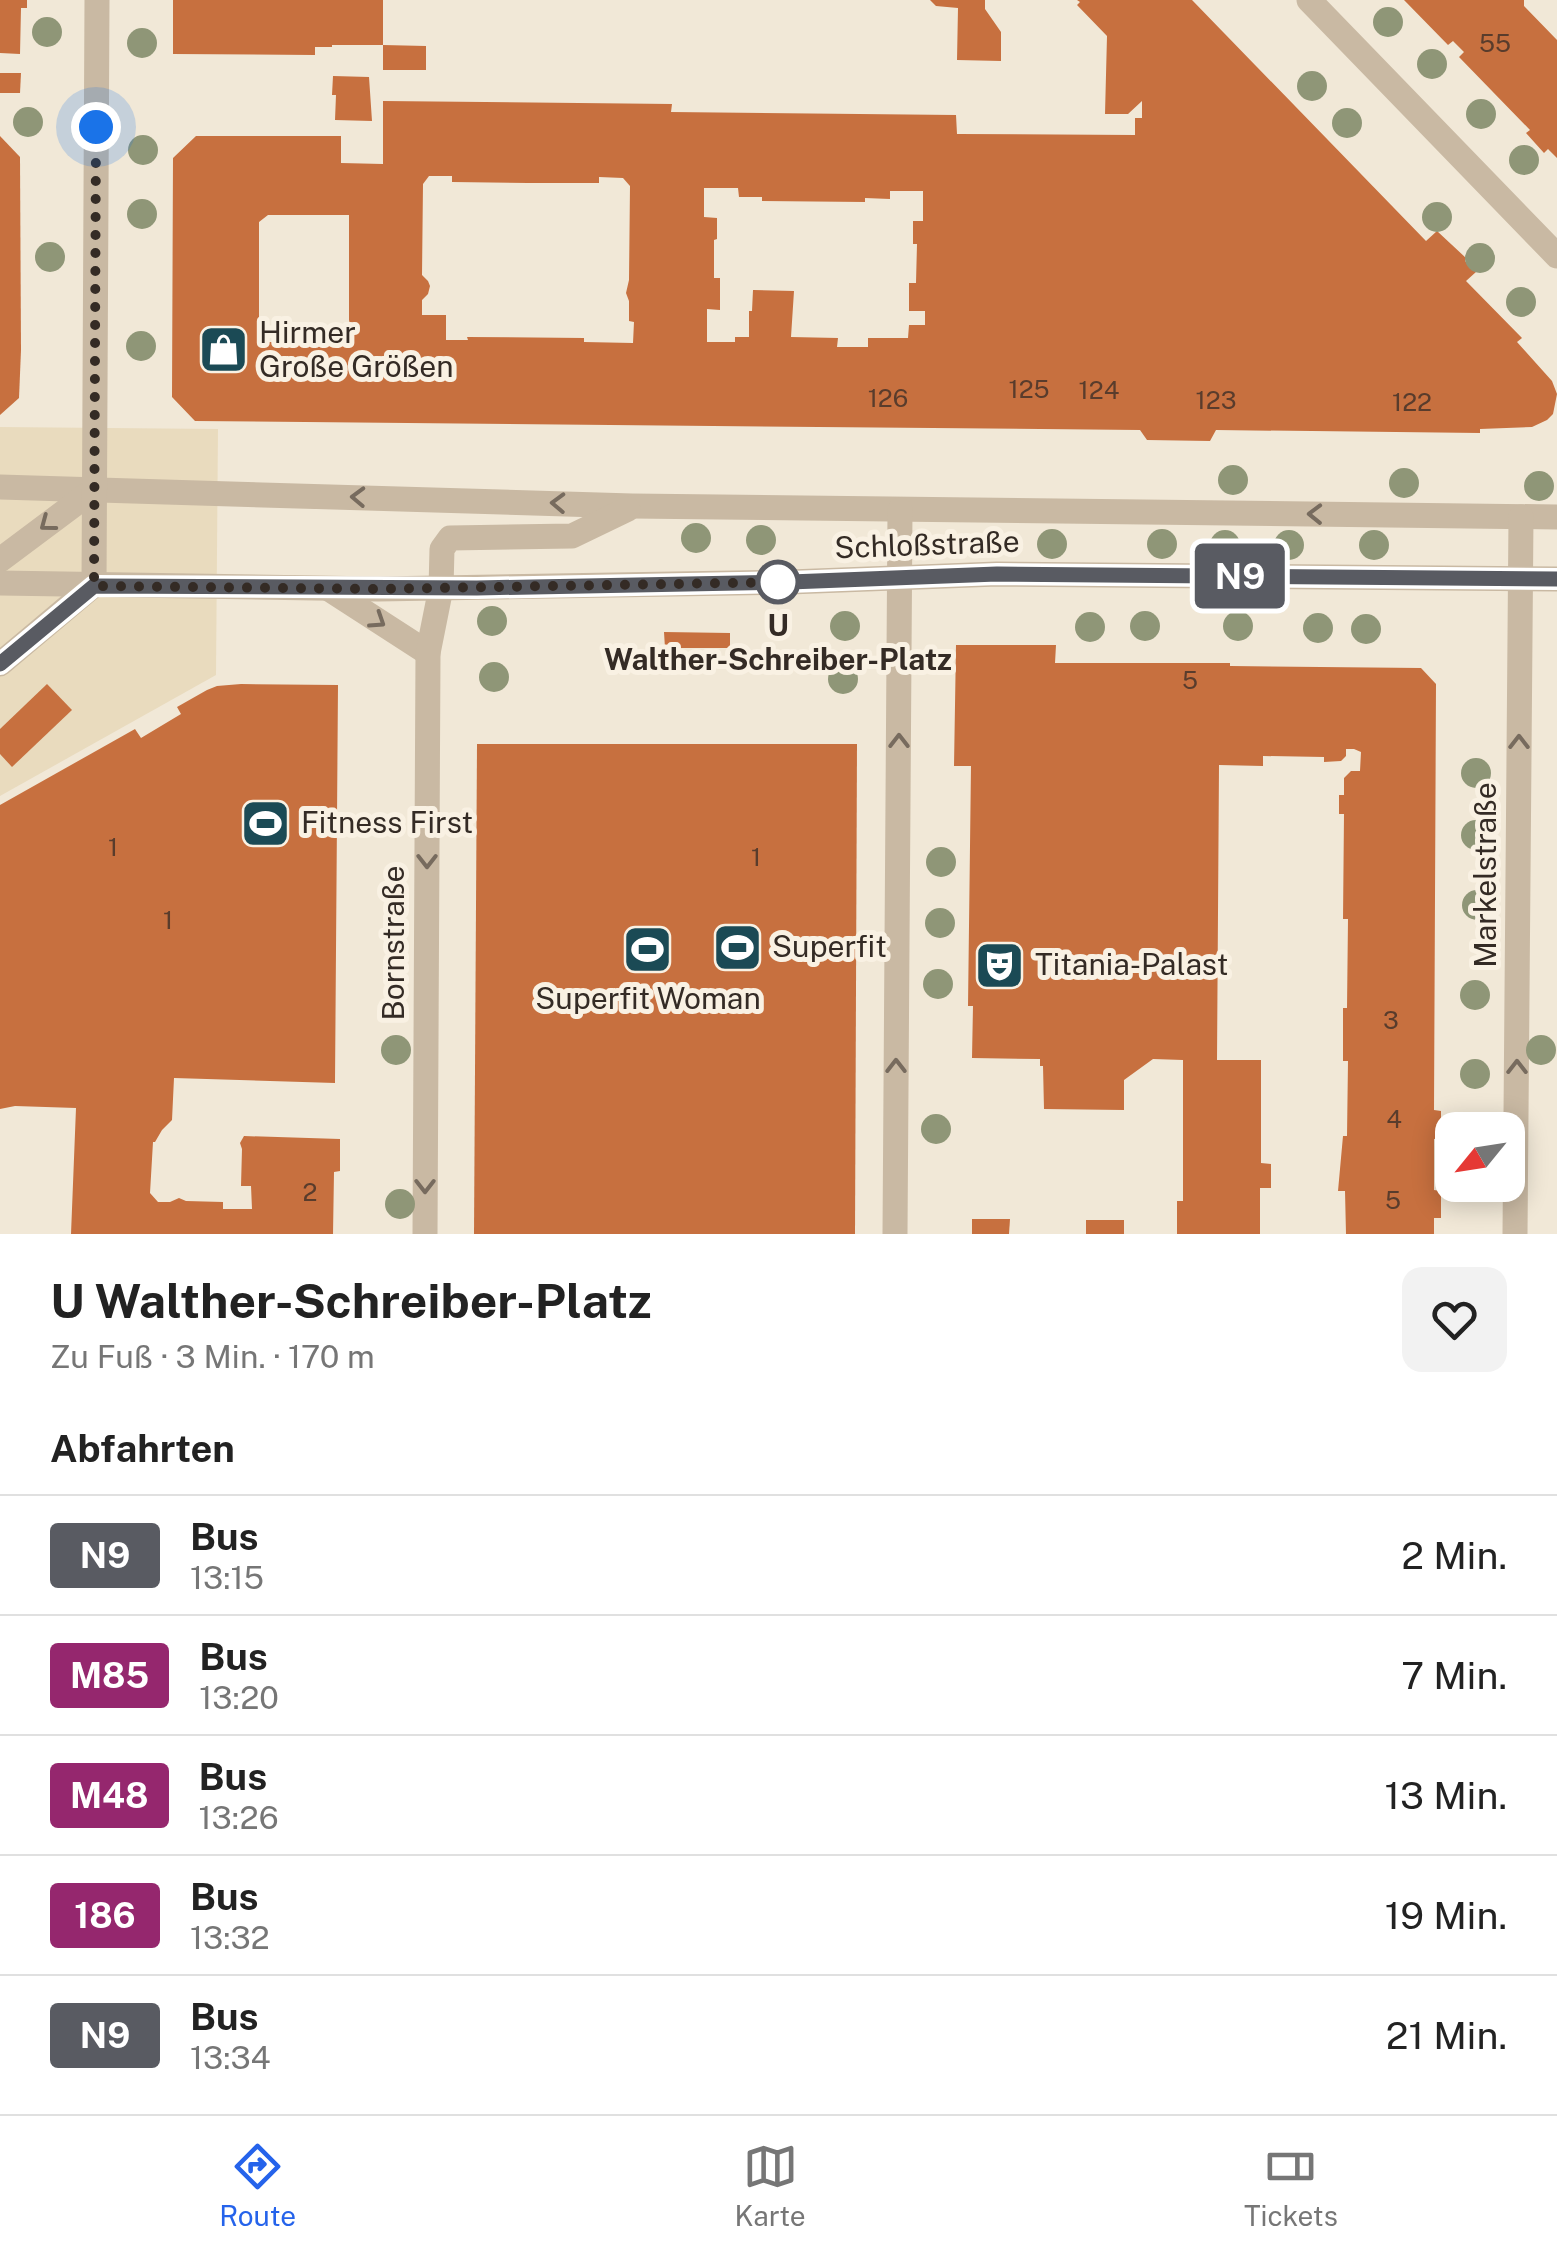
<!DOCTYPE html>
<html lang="de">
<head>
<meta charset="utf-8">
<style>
	:root { --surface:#fff; --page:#f2f2f2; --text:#222; --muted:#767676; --line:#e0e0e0; --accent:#2563eb }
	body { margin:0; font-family:"Public Sans",sans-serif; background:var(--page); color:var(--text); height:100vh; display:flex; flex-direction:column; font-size:38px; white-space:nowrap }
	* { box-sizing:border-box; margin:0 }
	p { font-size:32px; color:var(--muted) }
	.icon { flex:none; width:55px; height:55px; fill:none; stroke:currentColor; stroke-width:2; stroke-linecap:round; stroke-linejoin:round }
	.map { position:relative; height:1234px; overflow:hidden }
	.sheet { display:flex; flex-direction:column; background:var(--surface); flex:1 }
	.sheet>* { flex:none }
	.badge { padding:0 20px; border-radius:8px; font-size:35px; line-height:65px }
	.needle { width:65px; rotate:240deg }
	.tools { position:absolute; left:1435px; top:1112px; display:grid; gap:20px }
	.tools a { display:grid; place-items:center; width:90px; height:90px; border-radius:20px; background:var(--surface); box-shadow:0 5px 25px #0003; font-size:50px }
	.you { position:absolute; width:50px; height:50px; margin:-25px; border:8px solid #fff; border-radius:50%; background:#1a73e8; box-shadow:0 0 0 15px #1a73e833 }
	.map>.badge { position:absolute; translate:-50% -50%; box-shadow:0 0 0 5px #fff }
	h2 { padding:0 50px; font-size:38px; line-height:90px }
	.round { display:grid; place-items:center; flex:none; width:105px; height:105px; border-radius:20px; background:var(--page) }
	.head { display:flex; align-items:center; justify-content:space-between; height:170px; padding:0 50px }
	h1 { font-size:48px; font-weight:700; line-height:75px }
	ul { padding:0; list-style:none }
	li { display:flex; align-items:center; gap:30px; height:120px; padding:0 50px; border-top:2px solid var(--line) }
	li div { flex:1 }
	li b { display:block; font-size:38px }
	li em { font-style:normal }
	li .badge { min-width:110px; font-weight:700; text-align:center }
	.menu { display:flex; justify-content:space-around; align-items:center; height:140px; border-top:2px solid var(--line); background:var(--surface); font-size:28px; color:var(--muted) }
	.menu a { display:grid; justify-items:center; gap:5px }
	.menu .current { color:var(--accent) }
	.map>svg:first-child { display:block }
</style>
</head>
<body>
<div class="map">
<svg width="1557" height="1234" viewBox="0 0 1557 1234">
	<rect width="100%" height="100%" fill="#f1e8d7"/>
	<!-- plaza -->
	<path fill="#e9dbbe" d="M0 427 218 429 216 675 0 796Z"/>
	<!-- building -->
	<g fill="#c7703f" fill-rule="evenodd">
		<path d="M0 0H27V8H21L20 54 0 53Z"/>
		<path d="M173 0H383V45L426 46V70H383V45H332V47H315V55L173 54Z"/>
		<path d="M930 0H985V9L1001 32V61L957 60 958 8 936 6Z"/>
		<path d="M1077 0H1192L1426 241 1437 231 1466 258 1465 261 1476 272 1466 281 1522 338 1517 342 1552 381 1557 394 1553 414 1547 420 1532 427 1480 429V433L1216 430 1210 441 1147 440 1140 430 195 421 172 397 173 158 196 136H341V163L383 164V101L672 104 671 112 956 115 957 134 1135 135V118H1142V101L1128 114H1105L1107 36 1077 5 1080 2ZM429 176H452V182L528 183H599V177L623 178 630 186 629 280 626 293 629 301V321L634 322 633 343 584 342V338L467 337 468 340H446V315H422V300L428 294 430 286 428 281 422 275 423 184ZM704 188H738L739 197H762V201L865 202V198L890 199V191H923V221H913V244H917L916 283H909V311H925V325H909L908 338H868V347H837L838 338 791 337 794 291 753 290 752 311H749V337H735V342H707V309L720 310V278H714V240L717 239V218L704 217ZM268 215H349V320L351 329 349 336H314L315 332H293V335H277L276 342H259V222Z"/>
		<path d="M1404 0H1524V6L1557 40V158L1548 149 1544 153 1526 133 1530 130 1459 57 1464 52 1453 41 1448 45Z"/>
		<path d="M0 73H21L20 93H0Z"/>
		<path d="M333 76 369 77 372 121 335 120 336 95H332Z"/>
		<path d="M0 136 20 157 21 350 19 398 0 415Z"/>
		<path d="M664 632 730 633V648H665Z"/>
		<path d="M956 645H1056L1055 663H1230V666L1421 668 1436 684 1434 1110 1441 1111V1138L1434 1139V1190L1441 1191V1218H1434V1234H1346L1345 1191H1338L1343 1136H1347L1348 1061H1343V1008H1347L1348 919H1343L1344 814H1339V795H1344V778L1351 771H1360L1361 752 1354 749H1346V756L1341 761 1324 762V757L1263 756V766L1219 765 1217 1060H1261V1163L1271 1164V1188H1260V1234H1177V1201H1183V1060L1153 1059 1124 1080V1110L1044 1109 1043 1066H1040V1059L972 1058 973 1006H968L971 766H954Z"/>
		<path d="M47 684 72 710 12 767 0 754V729Z"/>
		<path d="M241 684 338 685 335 1083 174 1078 172 1120 162 1130 155 1142H153L150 1193 158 1202H170L179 1198 186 1201 223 1202V1209H252L251 1186H241L242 1149 240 1143 244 1136 340 1139V1171L334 1172 333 1234H71L76 1108 15 1106 0 1109V805L135 729 141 738 181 714 177 707 207 690 217 686Z"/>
		<path d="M477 744H857L855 1234H474Z"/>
		<path d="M972 1219H1010L1009 1234H972Z"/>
		<rect x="1086" y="1220" width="38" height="14"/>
	</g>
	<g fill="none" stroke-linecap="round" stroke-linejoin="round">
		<!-- minor -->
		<g stroke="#c9b9a3" stroke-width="25">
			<path d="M1309 0 1557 256"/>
			<path d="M0 487 632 506 1557 517"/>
			<path d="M0 560 95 489"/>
			<path d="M0 583 378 589 790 582 997 574 1557 579"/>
			<path d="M94 585 97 0"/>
			<path d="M329 589 428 653"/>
			<path d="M0 664 94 585"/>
			<path d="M425 1234 428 653 441 588 442 549 450 538 572 536 628 509"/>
			<path d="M895 1234 900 510"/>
			<path d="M1515 1234 1521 517"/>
		</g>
	</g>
	<!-- trees -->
	<g fill="#8f9677">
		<circle cx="1388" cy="22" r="15"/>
		<circle cx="47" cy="32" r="15"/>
		<circle cx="142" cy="43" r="15"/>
		<circle cx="1432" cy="64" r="15"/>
		<circle cx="1312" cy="86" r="15"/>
		<circle cx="1481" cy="114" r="15"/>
		<circle cx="28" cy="122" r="15"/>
		<circle cx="1347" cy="123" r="15"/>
		<circle cx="143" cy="150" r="15"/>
		<circle cx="1524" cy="160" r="15"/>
		<circle cx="142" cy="214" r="15"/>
		<circle cx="1437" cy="217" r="15"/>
		<circle cx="50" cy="257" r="15"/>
		<circle cx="1480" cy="258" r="15"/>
		<circle cx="1521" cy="302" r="15"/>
		<circle cx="141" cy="346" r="15"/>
		<circle cx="1233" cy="480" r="15"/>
		<circle cx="1404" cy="483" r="15"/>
		<circle cx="1539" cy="486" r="15"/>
		<circle cx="696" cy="538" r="15"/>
		<circle cx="761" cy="540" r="15"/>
		<circle cx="1052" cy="544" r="15"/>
		<circle cx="1162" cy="544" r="15"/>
		<circle cx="1225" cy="545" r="15"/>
		<circle cx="1289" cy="545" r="15"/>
		<circle cx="1374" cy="545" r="15"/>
		<circle cx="492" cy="621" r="15"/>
		<circle cx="845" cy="626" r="15"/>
		<circle cx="1145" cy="626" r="15"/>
		<circle cx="1238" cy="626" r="15"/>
		<circle cx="1090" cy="627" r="15"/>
		<circle cx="1318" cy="628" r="15"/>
		<circle cx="1366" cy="629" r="15"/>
		<circle cx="494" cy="677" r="15"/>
		<circle cx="843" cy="679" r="15"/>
		<circle cx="1476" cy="773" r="15"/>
		<circle cx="1476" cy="835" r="15"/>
		<circle cx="941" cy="862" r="15"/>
		<circle cx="1477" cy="905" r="15"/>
		<circle cx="940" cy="923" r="15"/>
		<circle cx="938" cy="984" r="15"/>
		<circle cx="1475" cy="995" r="15"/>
		<circle cx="396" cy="1050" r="15"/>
		<circle cx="1541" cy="1050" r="15"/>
		<circle cx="1475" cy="1074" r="15"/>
		<circle cx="936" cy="1129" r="15"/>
		<circle cx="400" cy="1204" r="15"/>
	</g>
	<!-- one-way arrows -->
	<defs><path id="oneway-chevron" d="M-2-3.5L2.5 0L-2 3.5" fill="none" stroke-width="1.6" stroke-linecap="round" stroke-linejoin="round" transform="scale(2.5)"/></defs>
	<g stroke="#776b5e">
		<use href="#oneway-chevron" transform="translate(358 497) rotate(-178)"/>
		<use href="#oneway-chevron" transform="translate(558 503) rotate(-178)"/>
		<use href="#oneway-chevron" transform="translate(1315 514) rotate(-179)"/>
		<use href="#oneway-chevron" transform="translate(47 524) rotate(143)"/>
		<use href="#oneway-chevron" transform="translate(378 621) rotate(33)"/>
		<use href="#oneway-chevron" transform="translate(899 741) rotate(-90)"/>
		<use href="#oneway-chevron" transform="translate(1519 742) rotate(-90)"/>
		<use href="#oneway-chevron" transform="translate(427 861) rotate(90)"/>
		<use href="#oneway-chevron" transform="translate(896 1066) rotate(-90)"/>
		<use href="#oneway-chevron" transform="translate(1517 1067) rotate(-90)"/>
		<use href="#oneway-chevron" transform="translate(425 1186) rotate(90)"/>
	</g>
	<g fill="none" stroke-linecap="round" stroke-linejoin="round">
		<defs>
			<path id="line" d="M0 664 94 586 477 588 790 582 997 574 1557 579"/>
		</defs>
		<!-- line casing -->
		<use href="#line" stroke="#fff" stroke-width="22"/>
		<!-- line -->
		<use href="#line" stroke="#595b62" stroke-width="15"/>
		<!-- walk -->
		<path stroke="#342b25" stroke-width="10" stroke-dasharray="0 18" d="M96 127 94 586 378 589 790 582H778"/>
	</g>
	<!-- icons -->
	<defs>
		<symbol id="shop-square" viewBox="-11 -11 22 22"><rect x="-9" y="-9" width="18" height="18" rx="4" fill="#1b4a55" stroke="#f9f1e3"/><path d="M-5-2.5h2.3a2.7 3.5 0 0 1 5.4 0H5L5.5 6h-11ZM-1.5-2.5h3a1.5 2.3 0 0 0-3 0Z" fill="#fff"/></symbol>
		<symbol id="stadium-square" viewBox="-11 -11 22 22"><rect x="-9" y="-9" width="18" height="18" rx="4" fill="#1b4a55" stroke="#f9f1e3"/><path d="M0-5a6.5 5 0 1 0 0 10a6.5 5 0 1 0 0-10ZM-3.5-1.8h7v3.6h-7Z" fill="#fff"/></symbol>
		<symbol id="theatre-square" viewBox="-11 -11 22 22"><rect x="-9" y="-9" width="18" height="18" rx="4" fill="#1b4a55" stroke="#f9f1e3"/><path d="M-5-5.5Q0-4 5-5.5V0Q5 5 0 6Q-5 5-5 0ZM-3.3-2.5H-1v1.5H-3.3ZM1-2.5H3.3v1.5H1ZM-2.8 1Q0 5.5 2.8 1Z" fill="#fff"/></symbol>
	</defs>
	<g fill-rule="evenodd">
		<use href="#shop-square" x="196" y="322" width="55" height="55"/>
		<use href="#stadium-square" x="238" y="796" width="55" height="55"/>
		<use href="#stadium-square" x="710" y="920" width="55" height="55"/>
		<use href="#stadium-square" x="620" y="922" width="55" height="55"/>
		<use href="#theatre-square" x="972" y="938" width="55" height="55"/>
	</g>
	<!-- markers -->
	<circle fill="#fff" stroke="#595b62" stroke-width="5" cx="778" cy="582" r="20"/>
	<g text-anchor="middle" stroke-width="10" stroke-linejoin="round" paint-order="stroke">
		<!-- number labels -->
		<g font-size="25" fill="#593c2c">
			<text x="1495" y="52">55</text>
			<text x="1029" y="398">125</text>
			<text x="1099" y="399">124</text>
			<text x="888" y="407">126</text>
			<text x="1216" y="409">123</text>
			<text x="1412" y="411">122</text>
			<text x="1190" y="689">5</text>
			<text x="113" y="856">1</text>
			<text x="756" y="866">1</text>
			<text x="168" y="929">1</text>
			<text x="1391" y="1029">3</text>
			<text x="1394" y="1128">4</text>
			<text x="310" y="1201">2</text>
			<text x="1393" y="1209">5</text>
		</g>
		<!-- poi labels -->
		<g font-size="30" fill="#342b25" stroke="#f9f1e3" text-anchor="start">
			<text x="259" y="343">Hirmer<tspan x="259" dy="34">Große Größen</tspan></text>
			<text x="301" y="833">Fitness First</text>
			<text x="772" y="957">Superfit</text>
			<text x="1035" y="975">Titania-Palast</text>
			<text x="648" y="1009" text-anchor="middle">Superfit Woman</text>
		</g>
		<!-- street labels -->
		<g font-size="30" fill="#342b25" stroke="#f9f1e3">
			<text transform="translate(927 545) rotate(-2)" y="10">Schloßstraße</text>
			<text transform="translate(1486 875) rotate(-90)" y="10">Markelstraße</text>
			<text transform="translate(394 943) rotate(-90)" y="10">Bornstraße</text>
		</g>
		<!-- stop labels -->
		<g font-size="30" font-weight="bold" fill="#342b25" stroke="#f9f1e3">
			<text x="778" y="636">U<tspan x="778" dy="34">Walther-Schreiber-Platz</tspan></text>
		</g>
	</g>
</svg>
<div class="tools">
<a><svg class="needle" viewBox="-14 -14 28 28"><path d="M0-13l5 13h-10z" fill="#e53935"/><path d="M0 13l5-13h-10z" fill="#767676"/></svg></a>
</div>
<div class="you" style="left:96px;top:127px"></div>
<b class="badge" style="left:1240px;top:576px;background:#595b62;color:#fff">N9</b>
</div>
<section class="sheet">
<div class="head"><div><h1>U Walther-Schreiber-Platz</h1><p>Zu Fuß · 3 Min. · 170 m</p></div><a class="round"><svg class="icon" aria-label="heart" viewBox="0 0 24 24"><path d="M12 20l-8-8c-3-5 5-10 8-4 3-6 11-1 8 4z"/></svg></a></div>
<h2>Abfahrten</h2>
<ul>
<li><span class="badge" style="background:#595b62;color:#fff">N9</span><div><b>Bus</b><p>13:15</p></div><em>2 Min.</em></li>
<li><span class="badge" style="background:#95276e;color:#fff">M85</span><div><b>Bus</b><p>13:20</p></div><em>7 Min.</em></li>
<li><span class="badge" style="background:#95276e;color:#fff">M48</span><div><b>Bus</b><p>13:26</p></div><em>13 Min.</em></li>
<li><span class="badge" style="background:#95276e;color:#fff">186</span><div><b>Bus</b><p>13:32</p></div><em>19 Min.</em></li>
<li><span class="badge" style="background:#595b62;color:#fff">N9</span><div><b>Bus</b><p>13:34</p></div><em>21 Min.</em></li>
</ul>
</section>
<nav class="menu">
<a class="current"><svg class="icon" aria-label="directions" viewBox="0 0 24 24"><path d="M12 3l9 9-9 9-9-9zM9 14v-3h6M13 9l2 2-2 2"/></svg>Route</a>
<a><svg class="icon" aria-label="map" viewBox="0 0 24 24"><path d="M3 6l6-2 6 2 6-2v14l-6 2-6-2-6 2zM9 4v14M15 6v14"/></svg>Karte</a>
<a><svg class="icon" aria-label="tickets" viewBox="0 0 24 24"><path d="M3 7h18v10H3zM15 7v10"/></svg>Tickets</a>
</nav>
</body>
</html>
